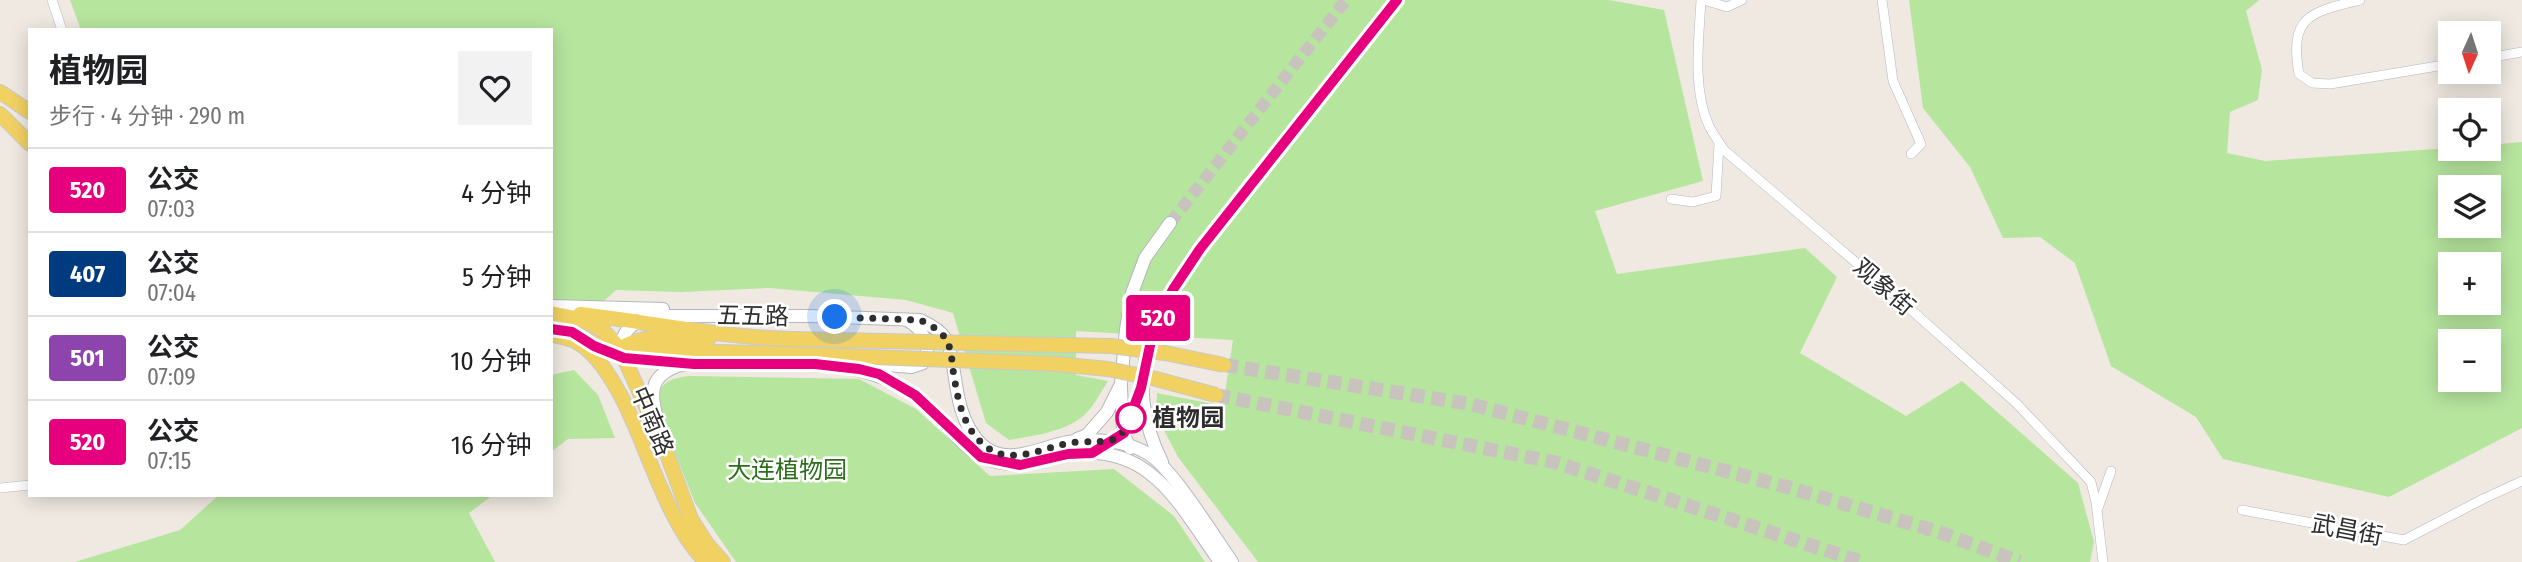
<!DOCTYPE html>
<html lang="zh">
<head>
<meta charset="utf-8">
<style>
	:root { --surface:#fff; --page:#f2f2f2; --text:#202124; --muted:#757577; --line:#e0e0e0 }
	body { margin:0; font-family:"Fira Sans Condensed","Noto Sans SC",sans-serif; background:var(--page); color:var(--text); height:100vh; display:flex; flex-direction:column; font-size:26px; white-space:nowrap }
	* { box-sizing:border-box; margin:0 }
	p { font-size:23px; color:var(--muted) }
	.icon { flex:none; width:38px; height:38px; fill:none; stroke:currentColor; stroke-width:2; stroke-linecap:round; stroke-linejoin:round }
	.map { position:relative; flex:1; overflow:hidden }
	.side { position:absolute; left:28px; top:28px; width:525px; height:469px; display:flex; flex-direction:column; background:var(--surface); border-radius:0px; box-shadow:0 4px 18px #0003 }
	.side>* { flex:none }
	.badge { padding:0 14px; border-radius:5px; font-size:24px; line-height:46px }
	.needle { width:46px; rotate:183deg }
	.tools { position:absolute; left:2438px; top:21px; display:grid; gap:14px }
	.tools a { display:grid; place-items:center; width:63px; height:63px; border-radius:0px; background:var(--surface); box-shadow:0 4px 18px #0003; font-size:35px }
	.you { position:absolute; width:35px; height:35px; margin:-18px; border:5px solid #fff; border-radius:50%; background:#1a73e8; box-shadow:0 0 0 10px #1a73e833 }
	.map>.badge { position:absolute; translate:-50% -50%; box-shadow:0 0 0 4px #fff }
	.round { display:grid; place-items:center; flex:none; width:74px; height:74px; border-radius:0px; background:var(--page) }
	.head { display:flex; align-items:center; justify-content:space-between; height:119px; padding:0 21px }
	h1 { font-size:33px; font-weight:700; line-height:52px }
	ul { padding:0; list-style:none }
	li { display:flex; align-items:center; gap:21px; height:84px; padding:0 21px; border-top:2px solid var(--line) }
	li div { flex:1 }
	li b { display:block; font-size:26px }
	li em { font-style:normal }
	li .badge { min-width:77px; font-weight:700; text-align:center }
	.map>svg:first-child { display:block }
</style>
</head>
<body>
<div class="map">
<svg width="2522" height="562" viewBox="0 0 2522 562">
	<rect width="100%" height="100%" fill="#efe9e1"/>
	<!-- green -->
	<g fill="#b6e59e" fill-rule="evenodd">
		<path d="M70 0H1609L1664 10 1703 181 1595 211 1617 274 1805 248 1837 277 1800 353 1906 416 1962 381 2078 483 2094 542 2090 562H1258L1178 457 1156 415 1157 393 1223 406 1233 340 1076 331V375L1108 381C1102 390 1097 400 1090 409 1071 432 1036 435 1009 440L986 423 953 313 906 300 769 288 681 292 616 290 594 310 551 303V30H81Z"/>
		<path d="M1909 0H2259L2246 11 2262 70 2258 100 2230 112 2227 153 2265 161 2450 148 2488 149 2489 145 2522 142V428L2389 497 2223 459 2196 417 2111 366 2075 263 2040 237 2003 238 1970 167 1923 108ZM2450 187H2488V226H2450ZM2450 264H2488V303H2450ZM2450 341H2488V380H2450Z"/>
		<path d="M574 370 598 395 615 438 568 439 551 452V375Z"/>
		<path d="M688 376 859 379 916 409 990 476 1114 469 1174 516 1205 562H736L695 503 659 413C655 388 663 379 688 376Z"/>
		<path d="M219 495H493L469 513 495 562H75L180 530Z"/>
	</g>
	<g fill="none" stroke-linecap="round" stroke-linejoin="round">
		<!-- secondary-tunnel -->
		<g stroke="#c8c4bd" stroke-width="12" stroke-dasharray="12 6" stroke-linecap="butt">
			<path d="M1170 223 1346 0"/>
			<path d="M1200 249 1397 0"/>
		</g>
		<!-- primary-tunnel -->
		<g stroke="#c8c4bd" stroke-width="14" stroke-dasharray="14 7" stroke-linecap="butt">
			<path d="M1224 365 1470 404 1787 487 1939 532 2020 562"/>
			<path d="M1216 395 1554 462 1862 562"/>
		</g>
		<defs>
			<g id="minor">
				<path d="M52 0 62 30"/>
				<path d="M1701 0C1699 39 1692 89 1709 126 1713 134 1719 142 1724 150L1900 300 2016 403 2091 482 2096 502 2103 562"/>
				<path d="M1704 0 1727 7 1742 0"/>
				<path d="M1882 0 1893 81 1921 144 1911 154"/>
				<path d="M2360 0C2310 12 2289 16 2299 74L2312 83 2330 84 2450 64"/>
				<path d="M2488 58 2522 52"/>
				<path d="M1671 199 1693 202 1716 196 1719 144"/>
				<path d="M0 488 30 485"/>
				<path d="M2098 508 2111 471"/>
				<path d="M2242 510 2404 540 2483 499 2522 481"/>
			</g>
			<g id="secondary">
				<path d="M551 306 663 309"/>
				<path d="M620 349C622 330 633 323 650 316H811L920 320C929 324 940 330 946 339 950 345 951 357 953 365 957 393 960 423 981 444 1006 468 1040 447 1068 442 1094 438 1124 440 1147 453 1172 467 1213 535 1232 562"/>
				<path d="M617 356 679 362"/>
				<path d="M861 363 911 367 923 363C933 347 922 328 907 320"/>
				<path d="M1121 388 1123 433 1130 448"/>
				<path d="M658 423C651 394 647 376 680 365 706 363 733 364 760 364 814 364 867 362 913 394 935 408 963 450 984 458 1017 471 1035 459 1067 454 1151 442 1178 503 1220 562"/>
				<path d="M1125 430 1140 392"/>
				<path d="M1077 439 1087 435 1107 412 1121 384 1126 329 1132 293 1145 258 1170 223"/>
				<path d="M1162 462C1120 377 1153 320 1200 249"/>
			</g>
			<g id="primary">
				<path d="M0 92 30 112"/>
				<path d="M0 114 30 144"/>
				<path d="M551 313 580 319 603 330 620 349 665 449 691 519 707 544 723 562"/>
				<path d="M580 314C651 322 723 338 794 339"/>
				<path d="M551 334C559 337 570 338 577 342 597 354 610 376 621 396 647 445 667 524 706 562"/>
				<path d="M575 334 596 344 620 349 792 354"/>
				<path d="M620 349C644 332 680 338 709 338"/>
			</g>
		</defs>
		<!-- minor casing -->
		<use href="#minor" stroke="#b4b7c1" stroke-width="10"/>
		<!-- secondary casing -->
		<use href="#secondary" stroke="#b4b7c1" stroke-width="14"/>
		<!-- primary casing -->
		<use href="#primary" stroke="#c9c9c9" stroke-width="16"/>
		<!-- minor -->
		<use href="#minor" stroke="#fff" stroke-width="9"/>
		<!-- secondary -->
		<use href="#secondary" stroke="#fff" stroke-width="12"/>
		<!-- primary -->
		<use href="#primary" stroke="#f2d163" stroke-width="14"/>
		<defs>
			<g id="primary-bridge">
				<path d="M794 339 1111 346 1165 353 1224 365"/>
				<path d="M792 354 1057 364 1108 369 1156 379 1216 395"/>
			</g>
		</defs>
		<!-- primary-bridge casing -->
		<use href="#primary-bridge" stroke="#c9c9c9" stroke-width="16" stroke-linecap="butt"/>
		<!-- primary-bridge -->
		<use href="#primary-bridge" stroke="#f2d163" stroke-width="14"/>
	</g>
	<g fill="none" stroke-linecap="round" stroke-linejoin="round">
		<defs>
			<path id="line" d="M551 329 572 332 594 346 624 358 694 364H815L859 369 879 374 915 395 981 457 1020 465 1068 454 1092 453 1124 433 1141 388 1155 322 1174 288 1200 249 1397 0"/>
		</defs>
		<!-- line casing -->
		<use href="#line" stroke="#fff" stroke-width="16"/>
		<!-- line -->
		<use href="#line" stroke="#e6007e" stroke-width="10"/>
		<!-- walk -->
		<path stroke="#2e2e2e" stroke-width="7" stroke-dasharray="0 12.6" d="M835 317 920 320C929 324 940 330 946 339 951 347 952 361 953 370 957 394 960 416 975 436 982 444 990 451 1001 454 1027 460 1054 443 1080 442 1113 440 1119 447 1133 412L1131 418"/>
	</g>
	<!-- markers -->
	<circle fill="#fff" stroke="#e6007e" stroke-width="3.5" cx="1131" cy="418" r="14"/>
	<g text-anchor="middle" stroke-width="5" stroke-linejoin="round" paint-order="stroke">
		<!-- street labels -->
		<g font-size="24" fill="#2e2e2e" stroke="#fff">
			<text transform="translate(1884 287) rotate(41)" y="8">观象街</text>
			<text transform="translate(753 316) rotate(1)" y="8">五五路</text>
			<text transform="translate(652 421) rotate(67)" y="8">中南路</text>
			<text transform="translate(2347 530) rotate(11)" y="8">武昌街</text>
		</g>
		<!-- stop labels -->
		<g font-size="24" font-weight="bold" fill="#2e2e2e" stroke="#fff" text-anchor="start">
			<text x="1152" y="426">植物园</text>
		</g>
		<!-- park labels -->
		<g font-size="24" fill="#2c6e1b" stroke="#fff">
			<text x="787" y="478">大连植物园</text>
		</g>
	</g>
</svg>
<div class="tools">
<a><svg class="needle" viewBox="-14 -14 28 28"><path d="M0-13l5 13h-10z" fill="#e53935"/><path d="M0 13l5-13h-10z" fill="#757577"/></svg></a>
<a><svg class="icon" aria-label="locate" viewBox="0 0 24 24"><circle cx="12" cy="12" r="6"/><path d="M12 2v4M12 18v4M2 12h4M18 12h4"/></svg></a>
<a><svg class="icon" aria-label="layers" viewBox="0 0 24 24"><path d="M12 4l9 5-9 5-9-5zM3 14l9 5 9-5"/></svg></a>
<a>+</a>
<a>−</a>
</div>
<div class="you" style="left:835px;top:317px"></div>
<b class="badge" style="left:1158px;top:318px;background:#e6007e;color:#fff">520</b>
<section class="side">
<div class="head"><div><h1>植物园</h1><p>步行 · 4 分钟 · 290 m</p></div><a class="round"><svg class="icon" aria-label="heart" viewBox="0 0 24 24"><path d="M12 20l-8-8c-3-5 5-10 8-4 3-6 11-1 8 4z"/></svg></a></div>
<ul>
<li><span class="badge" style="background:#e6007e;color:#fff">520</span><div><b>公交</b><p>07:03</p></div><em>4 分钟</em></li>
<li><span class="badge" style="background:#003b80;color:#fff">407</span><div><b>公交</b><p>07:04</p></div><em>5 分钟</em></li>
<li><span class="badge" style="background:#8e44ad;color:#fff">501</span><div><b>公交</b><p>07:09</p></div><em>10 分钟</em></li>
<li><span class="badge" style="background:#e6007e;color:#fff">520</span><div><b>公交</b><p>07:15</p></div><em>16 分钟</em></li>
</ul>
</section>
</div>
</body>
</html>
